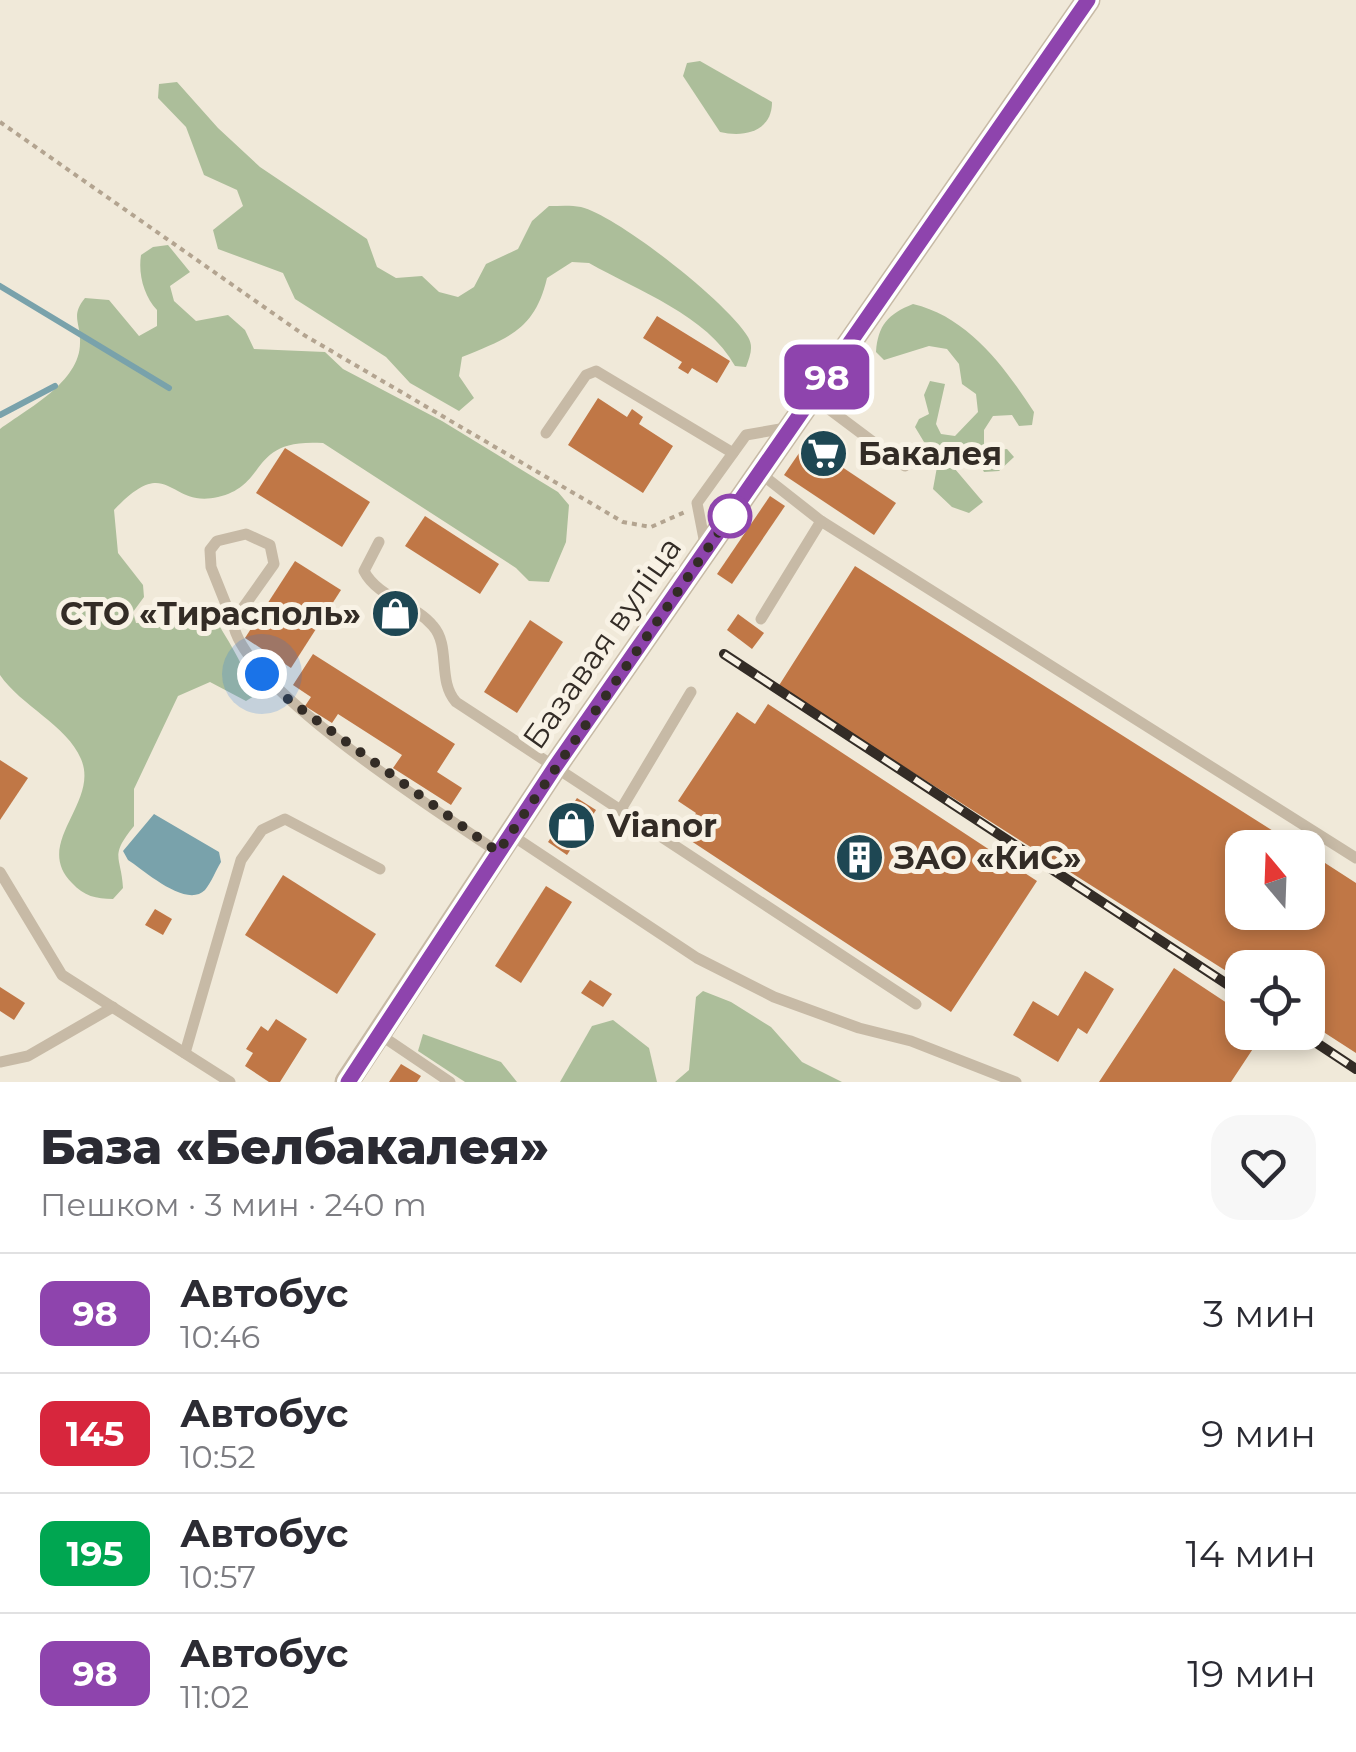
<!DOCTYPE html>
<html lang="ru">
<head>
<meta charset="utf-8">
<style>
	:root { --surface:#fff; --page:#f7f7f7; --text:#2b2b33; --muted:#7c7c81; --line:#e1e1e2 }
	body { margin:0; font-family:Montserrat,sans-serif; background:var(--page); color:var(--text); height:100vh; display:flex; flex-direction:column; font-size:38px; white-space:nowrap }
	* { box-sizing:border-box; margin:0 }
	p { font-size:32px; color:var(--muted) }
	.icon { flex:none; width:55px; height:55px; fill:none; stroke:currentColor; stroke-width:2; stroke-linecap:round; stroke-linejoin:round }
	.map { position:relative; height:1082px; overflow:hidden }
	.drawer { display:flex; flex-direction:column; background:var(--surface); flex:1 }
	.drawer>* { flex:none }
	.badge { padding:0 20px; border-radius:15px; font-size:35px; line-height:65px }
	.needle { width:65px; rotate:341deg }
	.fabs { position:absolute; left:1225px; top:830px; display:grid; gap:20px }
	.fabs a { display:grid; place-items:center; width:100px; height:100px; border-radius:20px; background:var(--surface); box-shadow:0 5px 15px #0003; font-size:50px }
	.you { position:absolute; width:50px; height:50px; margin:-25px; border:8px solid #fff; border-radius:50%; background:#1a73e8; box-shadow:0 0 0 15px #1a73e833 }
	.map>.badge { position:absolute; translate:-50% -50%; box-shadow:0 0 0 5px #fff }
	.round { display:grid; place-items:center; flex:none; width:105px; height:105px; border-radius:30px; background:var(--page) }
	.summary { display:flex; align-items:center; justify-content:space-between; height:170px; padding:0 40px }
	h1 { font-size:48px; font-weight:800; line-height:75px }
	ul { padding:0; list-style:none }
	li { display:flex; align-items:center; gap:30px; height:120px; padding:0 40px; border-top:2px solid var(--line) }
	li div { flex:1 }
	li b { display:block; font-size:38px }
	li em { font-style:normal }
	li .badge { min-width:110px; font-weight:700; text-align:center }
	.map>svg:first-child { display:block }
</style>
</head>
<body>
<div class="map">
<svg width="1356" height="1082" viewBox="0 0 1356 1082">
	<rect width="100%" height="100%" fill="#f0e9d9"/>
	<!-- green -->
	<g fill="#acbe9a">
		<path d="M700 61 772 102C772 131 745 138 720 132L683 76 687 63Z"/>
		<path d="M177 82 218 128 260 167 367 239 377 267 396 278 422 276 439 292 458 297 474 287 486 264 518 249 532 221 549 206C559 206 571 205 581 207 618 216 728 303 748 337 754 347 750 356 746 367L735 366C707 315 638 291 589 263L572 262 547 278C535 330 508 338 462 357L459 376 474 398 459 411 410 383 386 357 295 299 283 273 218 249 213 230 243 206 237 190 204 175 186 127 158 98 159 84Z"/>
		<path d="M168 245 190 272 170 286 174 301 196 321 228 315 245 330 254 349 325 352 343 369 442 421 558 492 569 505 566 542 549 582 529 581 516 568 323 443C247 438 270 485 218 497 167 509 170 451 114 510L118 553 143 585 144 597 133 612 136 623 171 622 187 607 207 609C218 620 254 683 254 696L246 701 210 682 178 696 134 789V826C109 857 121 855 123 888L113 899C96 899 84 896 72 883 32 843 100 803 81 759 67 725 21 706 0 675V429C27 409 80 382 80 343 81 323 70 316 85 298L109 300 139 336 157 326V310C144 296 138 274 141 255L153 247Z"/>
		<path d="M913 304C968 317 1004 366 1034 412L1032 425 1019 426 1012 415 993 416 984 430V446L988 451 1007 449 1014 457 999 471 984 472 976 456 959 454 955 469 983 502 969 513 952 507 933 489 939 456 935 445 924 442 915 427 919 419 929 414 924 395 930 381 945 384 936 424 941 434 955 436 978 412 976 394 962 384 959 364 947 349 929 346 884 360 876 352C878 325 888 314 913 304Z"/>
		<path d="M703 991 731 1002 771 1027 802 1062 842 1082H675L689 1070 696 997Z"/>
		<path d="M613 1020 649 1048 657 1082H560L592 1026Z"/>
		<path d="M423 1034 501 1062 517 1082H465L418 1051Z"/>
	</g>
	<!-- water -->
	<path fill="#79a2ab" d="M154 814 219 852 221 862C216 870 211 883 205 890 186 909 144 870 128 860L123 851Z"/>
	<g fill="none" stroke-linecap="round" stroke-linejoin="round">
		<!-- stream -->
		<g stroke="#79a2ab" stroke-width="6">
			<path d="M0 286 169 388"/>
			<path d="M0 415 55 386"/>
		</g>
	</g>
	<!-- building -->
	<g fill="#c07746">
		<path d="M657 316 730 361 717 383 692 368 688 374 678 368 682 362 643 338Z"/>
		<path d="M598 398 627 417 632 409 643 417 639 424 673 446 643 493 568 445Z"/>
		<path d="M806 443 896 503 874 535 784 475Z"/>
		<path d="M285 448 370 502 342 547 256 493Z"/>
		<path d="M770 496 785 506 732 584 717 574Z"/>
		<path d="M425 516 499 564 480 594 405 546Z"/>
		<path d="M295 561 341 590 291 668 245 638Z"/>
		<path d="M855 566 1300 848H1242V912H1308V852L1356 883V1053L1308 1022V968H1242V981L778 687Z"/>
		<path d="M738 614 764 633 752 649 727 630Z"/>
		<path d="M530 620 563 642 517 713 484 692Z"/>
		<path d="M313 654 455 744 437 772 462 788 451 805 393 768 402 755 338 714 332 723 305 706 311 697 293 685Z"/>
		<path d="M768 704 1037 881 951 1012 682 835 696 813 678 801 737 712 755 724Z"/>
		<path d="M0 760 28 778 0 820Z"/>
		<path d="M577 798 596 810 567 855 548 842Z"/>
		<path d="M283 875 376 934 337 994 245 935Z"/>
		<path d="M546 886 572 902 521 983 495 966Z"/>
		<path d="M155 909 172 919 163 935 145 925Z"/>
		<path d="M1174 968 1242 1013V1032H1264L1231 1082H1099Z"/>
		<path d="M1085 971 1114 989 1087 1034 1078 1028 1058 1062 1013 1035 1033 1001 1058 1016Z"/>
		<path d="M590 980 612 994 603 1007 581 993Z"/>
		<path d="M0 987 25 1003 14 1020 0 1011Z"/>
		<path d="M276 1019 307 1039 280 1082H269L245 1066 253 1053 246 1049 261 1026 268 1031Z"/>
		<path d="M401 1064 421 1076 417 1082H389Z"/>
	</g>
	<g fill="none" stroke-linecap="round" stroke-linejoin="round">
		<!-- path -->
		<path stroke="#b3a490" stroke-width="4" stroke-dasharray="5 5" stroke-linecap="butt" d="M0 122 304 335 623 522 651 527 685 512"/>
		<!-- service -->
		<g stroke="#c7baa6" stroke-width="11">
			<path d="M813 397 905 466"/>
			<path d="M546 433 586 375 596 371 733 453"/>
			<path d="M760 473 821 521 1356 858"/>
			<path d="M379 542 364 571C378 598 414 603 433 626 451 646 437 681 456 702L916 1004"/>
			<path d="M705 544 697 503 746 435 786 428"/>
			<path d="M761 619 821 521"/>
			<path d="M233 622 211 567 210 550 217 541 246 534 270 545 274 564 233 622C241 687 440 813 498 852"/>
			<path d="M620 811 691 692"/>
			<path d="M510 834 697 958 774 997 859 1028 911 1041 1016 1082"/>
			<path d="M0 872 62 975 230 1082"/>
			<path d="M379 1034 450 1082"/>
			<path d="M185 1053 241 860 262 830 285 819 380 869"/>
			<path d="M0 1062 28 1056 113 1007"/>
		</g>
		<!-- tertiary -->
		<path stroke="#c7baa6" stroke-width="25" d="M347 1082 555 767 1088 0"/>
		<defs>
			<g id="rail">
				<path d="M724 654 1242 994"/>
				<path d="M1300 1032 1356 1069"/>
			</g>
		</defs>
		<!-- rail casing -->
		<use href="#rail" stroke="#332c26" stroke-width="10"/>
		<!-- rail -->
		<use href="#rail" stroke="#f8f2e5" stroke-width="6" stroke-dasharray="19" stroke-linecap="butt"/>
	</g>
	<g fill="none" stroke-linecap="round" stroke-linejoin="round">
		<defs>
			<path id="line" d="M348 1082 555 767 1088 0"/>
		</defs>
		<!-- line casing -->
		<use href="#line" stroke="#fff" stroke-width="22"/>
		<!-- line -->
		<use href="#line" stroke="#8e44ad" stroke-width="15"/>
		<!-- walk -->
		<path stroke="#332c26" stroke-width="10" stroke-dasharray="0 18" d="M262 674 290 701 498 852 730 516"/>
	</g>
	<!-- icons -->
	<defs>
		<symbol id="supermarket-disc" viewBox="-11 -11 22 22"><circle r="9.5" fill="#1e4753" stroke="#f8f2e5"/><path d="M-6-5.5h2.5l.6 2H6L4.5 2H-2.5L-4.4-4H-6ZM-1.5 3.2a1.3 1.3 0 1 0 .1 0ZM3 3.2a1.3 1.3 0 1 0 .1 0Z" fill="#fff"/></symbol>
		<symbol id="shop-disc" viewBox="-11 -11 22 22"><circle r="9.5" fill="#1e4753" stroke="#f8f2e5"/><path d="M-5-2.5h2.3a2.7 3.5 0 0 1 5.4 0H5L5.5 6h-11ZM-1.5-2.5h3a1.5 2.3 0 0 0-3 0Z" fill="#fff"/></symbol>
		<symbol id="building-disc" viewBox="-11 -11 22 22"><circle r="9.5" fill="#1e4753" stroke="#f8f2e5"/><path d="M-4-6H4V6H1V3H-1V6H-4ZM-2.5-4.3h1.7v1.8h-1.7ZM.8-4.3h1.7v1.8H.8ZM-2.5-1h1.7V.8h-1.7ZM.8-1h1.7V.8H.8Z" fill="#fff"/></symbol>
	</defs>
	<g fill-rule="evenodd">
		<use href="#supermarket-disc" x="796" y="426" width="55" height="55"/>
		<use href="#shop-disc" x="368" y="586" width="55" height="55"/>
		<use href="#shop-disc" x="544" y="798" width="55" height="55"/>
		<use href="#building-disc" x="832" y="830" width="55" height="55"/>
	</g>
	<!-- markers -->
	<circle fill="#fff" stroke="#8e44ad" stroke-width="5" cx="730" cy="516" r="20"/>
	<g text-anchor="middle" stroke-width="10" stroke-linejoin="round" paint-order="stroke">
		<!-- poi labels -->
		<g font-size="32" font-weight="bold" fill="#332c26" stroke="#f8f2e5" text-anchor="start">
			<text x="858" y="465">Бакалея</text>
			<text x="361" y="625" text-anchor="end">СТО «Тирасполь»</text>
			<text x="607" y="837">Vianor</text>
			<text x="894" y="869">ЗАО «КиС»</text>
		</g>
		<!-- street labels -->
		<g font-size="32" fill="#332c26" stroke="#f8f2e5">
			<text transform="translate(602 643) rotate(-55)" y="11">Базавая вуліца</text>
		</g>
	</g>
</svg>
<div class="fabs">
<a><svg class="needle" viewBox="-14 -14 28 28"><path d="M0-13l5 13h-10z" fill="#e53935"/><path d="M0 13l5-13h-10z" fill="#7c7c81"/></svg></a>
<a><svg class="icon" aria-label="locate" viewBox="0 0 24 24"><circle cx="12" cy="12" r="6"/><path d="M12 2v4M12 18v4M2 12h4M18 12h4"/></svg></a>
</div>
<div class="you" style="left:262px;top:674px"></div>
<b class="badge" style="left:827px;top:377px;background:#8e44ad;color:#fff">98</b>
</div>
<section class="drawer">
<div class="summary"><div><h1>База «Белбакалея»</h1><p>Пешком · 3 мин · 240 m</p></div><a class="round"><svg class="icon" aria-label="heart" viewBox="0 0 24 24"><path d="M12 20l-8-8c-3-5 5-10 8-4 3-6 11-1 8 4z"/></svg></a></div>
<ul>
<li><span class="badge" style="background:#8e44ad;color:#fff">98</span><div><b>Автобус</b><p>10:46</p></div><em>3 мин</em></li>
<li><span class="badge" style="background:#d7263d;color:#fff">145</span><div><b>Автобус</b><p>10:52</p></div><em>9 мин</em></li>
<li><span class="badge" style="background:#00a651;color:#fff">195</span><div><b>Автобус</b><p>10:57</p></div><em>14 мин</em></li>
<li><span class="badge" style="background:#8e44ad;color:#fff">98</span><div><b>Автобус</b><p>11:02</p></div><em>19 мин</em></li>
</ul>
</section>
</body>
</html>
